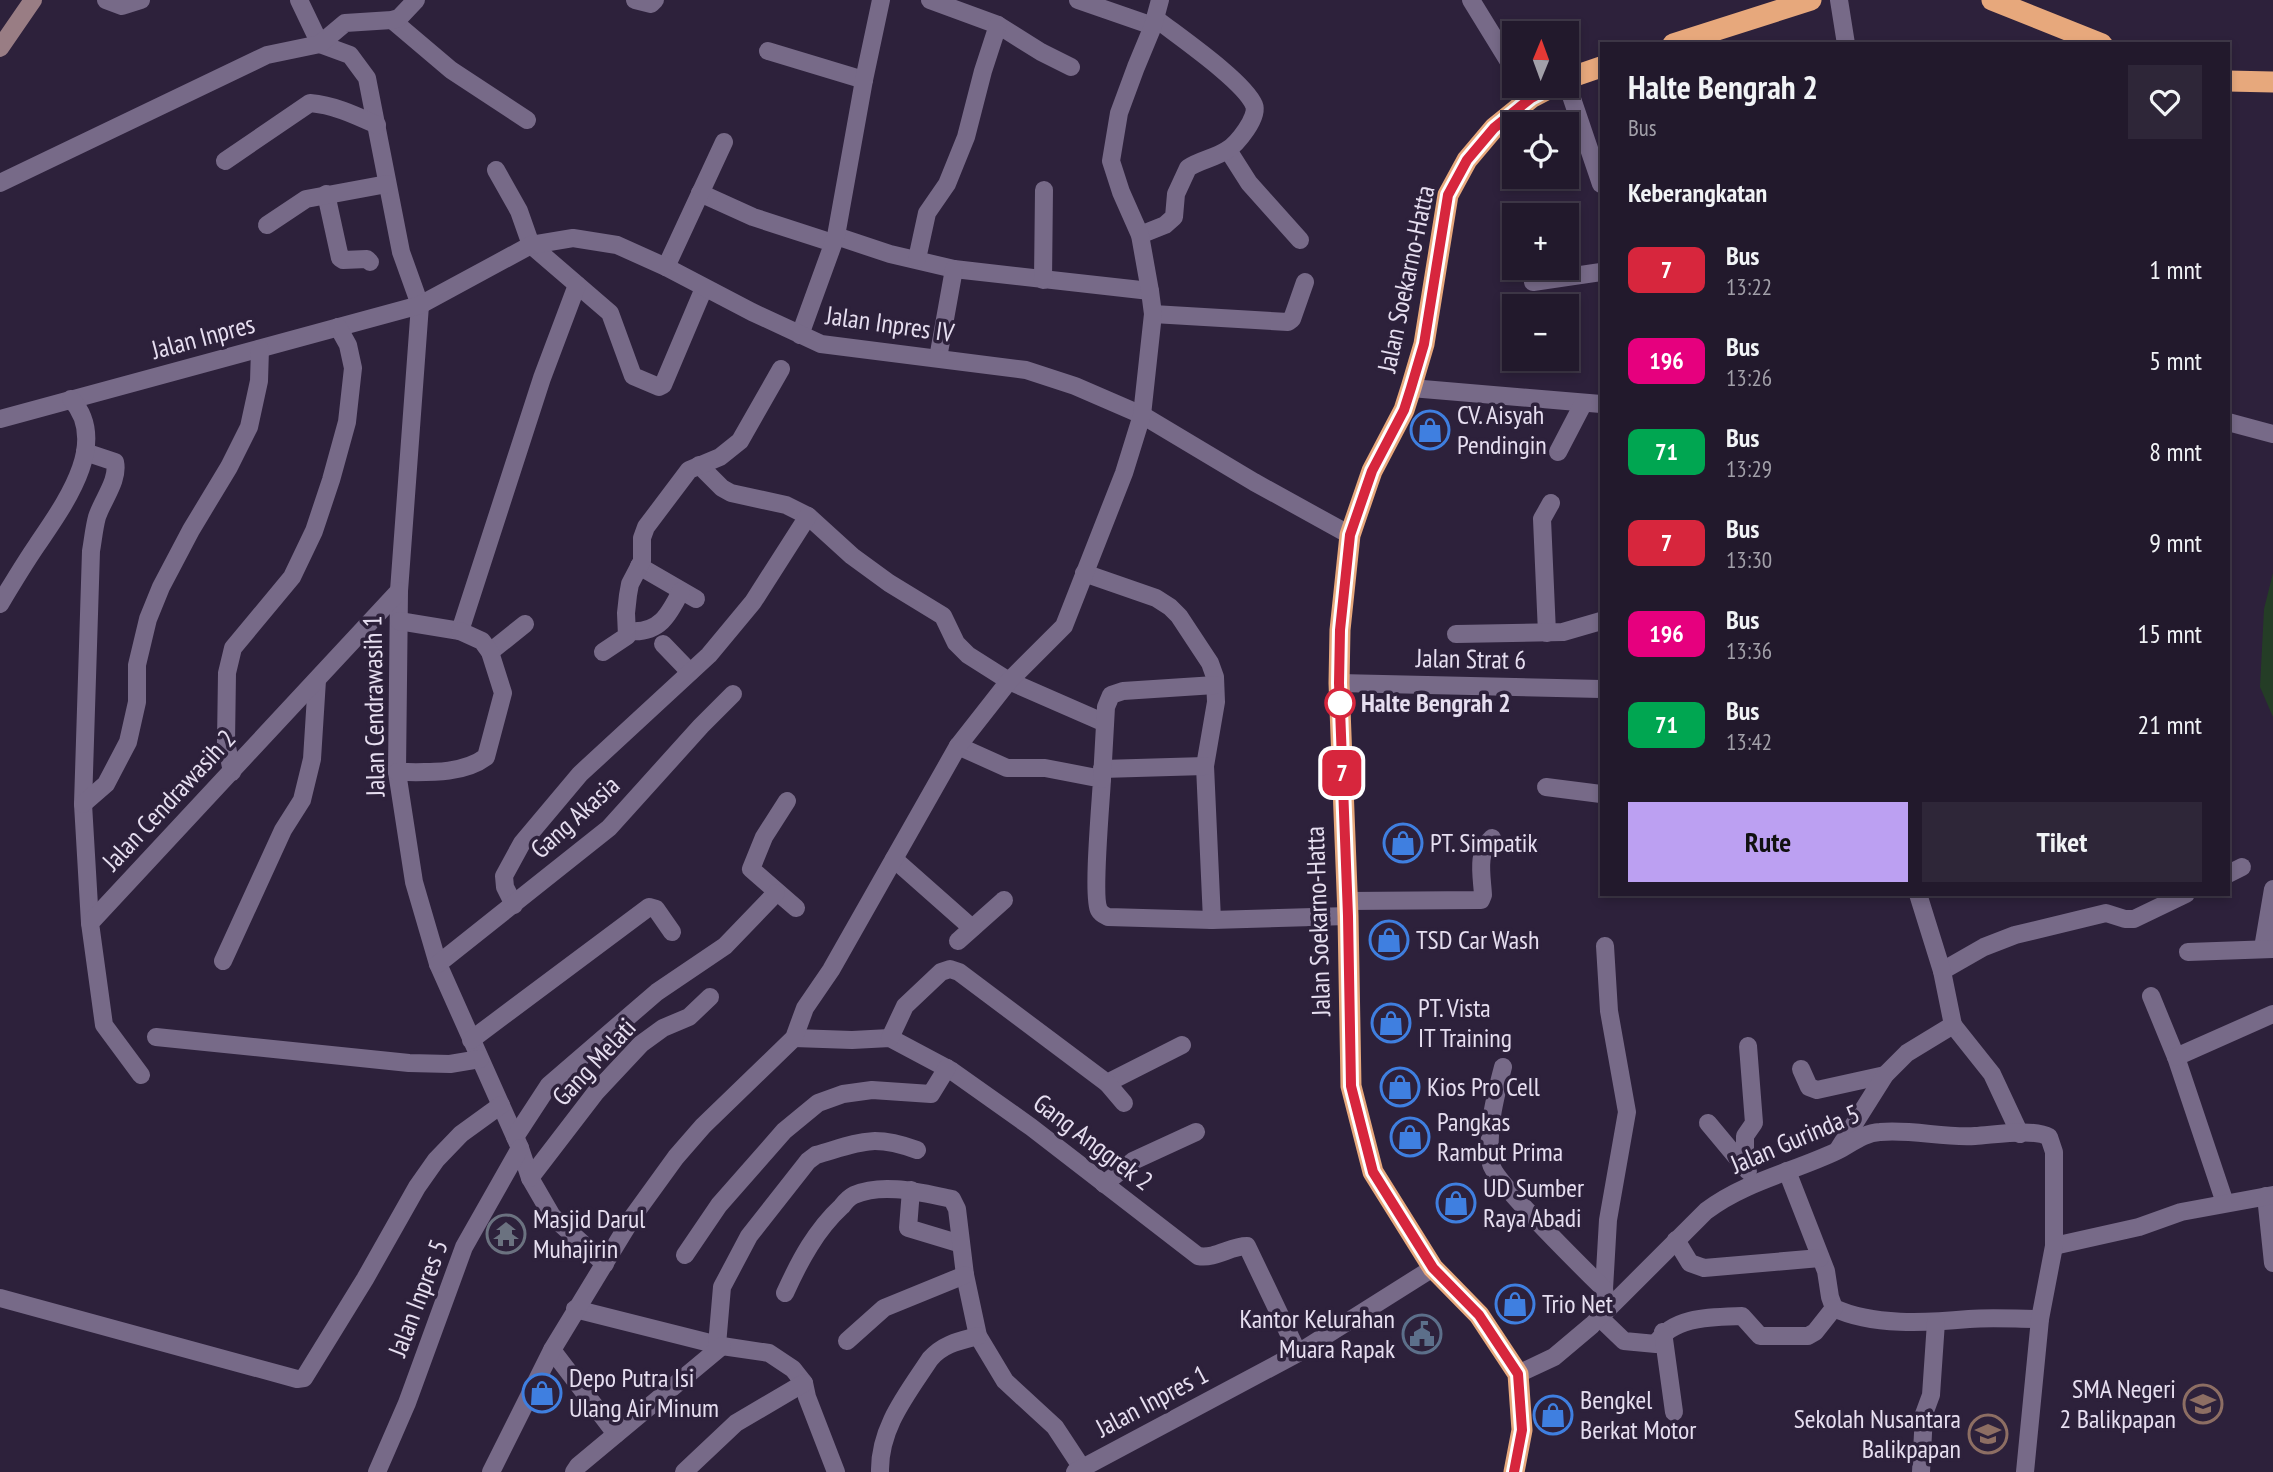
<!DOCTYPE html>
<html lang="id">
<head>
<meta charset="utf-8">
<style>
	:root { --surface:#22192c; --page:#2e2638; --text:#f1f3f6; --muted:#a2a0a9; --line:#3f3848; --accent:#bca0f2 }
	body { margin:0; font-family:"PT Sans Narrow",sans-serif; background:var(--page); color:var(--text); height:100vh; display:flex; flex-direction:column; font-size:26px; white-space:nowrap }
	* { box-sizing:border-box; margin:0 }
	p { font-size:23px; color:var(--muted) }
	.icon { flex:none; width:38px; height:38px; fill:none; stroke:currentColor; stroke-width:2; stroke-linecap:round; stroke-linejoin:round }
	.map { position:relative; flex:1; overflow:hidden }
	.panel { position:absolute; left:1600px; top:42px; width:630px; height:854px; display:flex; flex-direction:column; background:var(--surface); border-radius:0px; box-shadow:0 4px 10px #0003,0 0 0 2px var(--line) }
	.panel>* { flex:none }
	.badge { padding:0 14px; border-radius:10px; font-size:24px; line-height:46px }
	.needle { width:46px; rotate:1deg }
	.fabs { position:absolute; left:1502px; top:21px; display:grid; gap:14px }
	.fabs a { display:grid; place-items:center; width:77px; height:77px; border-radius:0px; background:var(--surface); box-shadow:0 4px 10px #0003,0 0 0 2px var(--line); font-size:35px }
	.map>.badge { position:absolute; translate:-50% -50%; box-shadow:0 0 0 4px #fff }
	h2 { padding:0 28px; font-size:26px; line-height:63px }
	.round { display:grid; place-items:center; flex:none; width:74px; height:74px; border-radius:0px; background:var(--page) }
	.headline { display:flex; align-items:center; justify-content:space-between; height:119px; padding:0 28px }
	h1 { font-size:33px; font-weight:700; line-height:52px }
	.button { display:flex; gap:14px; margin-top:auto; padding:14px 28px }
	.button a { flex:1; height:80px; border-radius:0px; background:var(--accent); color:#111; font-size:28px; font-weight:700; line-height:80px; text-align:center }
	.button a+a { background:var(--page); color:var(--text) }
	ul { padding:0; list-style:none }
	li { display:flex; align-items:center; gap:21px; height:91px; padding:0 28px }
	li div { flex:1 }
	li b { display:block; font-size:26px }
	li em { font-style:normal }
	li .badge { min-width:77px; font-weight:700; text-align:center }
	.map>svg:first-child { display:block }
</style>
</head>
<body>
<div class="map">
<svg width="2273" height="1472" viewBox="0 0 2273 1472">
	<rect width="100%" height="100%" fill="#2d213b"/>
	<!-- green -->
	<path fill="#243d26" d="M2273 573V717L2260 687 2264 609Z"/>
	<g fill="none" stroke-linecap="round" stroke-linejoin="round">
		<!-- street -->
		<g stroke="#776a88" stroke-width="18">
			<path d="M106 0 122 6 141 0"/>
			<path d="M299 0 320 44 350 55 367 78 401 252 420 305 399 591 397 772 414 882 438 964 520 1148 530 1178 552 1216 605 1264"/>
			<path d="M635 0 651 4 655 0"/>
			<path d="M930 0 998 25 1041 52 1071 67"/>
			<path d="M1078 0 1153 26"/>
			<path d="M1471 0 1514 70"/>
			<path d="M1839 0 1846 44"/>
			<path d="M392 20 451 70 527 120"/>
			<path d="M768 51 864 80"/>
			<path d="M1566 81 1601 184"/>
			<path d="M1228 150 1249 183 1300 240"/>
			<path d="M225 161 310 103C334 105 355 115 377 125"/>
			<path d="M496 170 519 211 531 245 610 313 633 376 659 387 663 385 704 288"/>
			<path d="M0 183 267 55 320 44 345 23 392 20 399 18 416 0"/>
			<path d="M700 193 753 217 833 243"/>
			<path d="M326 194 340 258 343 260 367 259 370 262"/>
			<path d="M267 225 306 199 387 184"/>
			<path d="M1140 235 1165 225 1174 217 1176 194 1188 168C1200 160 1215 158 1227 150 1237 144 1259 117 1254 105 1244 81 1178 36 1155 18"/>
			<path d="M836 236 890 254 954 269 1150 291"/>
			<path d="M917 259 927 213 947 184 966 137 983 71 998 25"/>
			<path d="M666 267 724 142"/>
			<path d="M1043 280 1044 190"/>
			<path d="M1533 282 1601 272"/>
			<path d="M1153 314 1288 322 1292 319 1305 282"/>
			<path d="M800 335 836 236 864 80 881 0"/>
			<path d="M938 358 954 269"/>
			<path d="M1411 388 1601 404"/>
			<path d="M0 419 420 305 531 245 573 238 617 245 666 267 752 312 821 344 1026 370 1075 386 1142 415 1254 482 1350 535"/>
			<path d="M2228 422 2273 434"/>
			<path d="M85 452 115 462C119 480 103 499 97 517 94 528 93 540 91 551L83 804 90 923"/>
			<path d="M1558 452 1583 404"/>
			<path d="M699 465 722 488 731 493 786 505 808 516 852 556 889 583 943 616 956 643 968 655 1009 681 1105 723"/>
			<path d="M639 566 696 599"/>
			<path d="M1084 573 1156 598 1170 607 1179 616 1210 663 1215 677 1216 702 1205 766 1212 920"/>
			<path d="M0 604C12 584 24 564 37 545 63 506 111 443 71 399"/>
			<path d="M399 621 460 631 542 378 577 285"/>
			<path d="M629 631C659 634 669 615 681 591"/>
			<path d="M1547 633 1542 519 1551 503"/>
			<path d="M1456 634 1563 632 1601 621"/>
			<path d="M663 644 690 672"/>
			<path d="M490 652 525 624"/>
			<path d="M603 652 627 636 626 613 628 595 630 584 642 561V538L646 527 689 470 720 457 740 441 781 369"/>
			<path d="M1339 683 1601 689"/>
			<path d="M958 746 1007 768H1045L1102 779C1101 800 1092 897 1099 910 1101 914 1104 915 1108 917L1212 920 1348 916"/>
			<path d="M1102 769 1205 766"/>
			<path d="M232 772 226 742 227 673 233 648 292 577 314 531 331 480 347 422 353 368 348 345 338 327"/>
			<path d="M397 772C425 772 462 775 486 757L503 693 490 652 482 641 460 631"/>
			<path d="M1102 779 1106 707 1111 695 1123 691 1215 685"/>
			<path d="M1546 787 1601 794"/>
			<path d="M787 801 764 837 751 869 796 908"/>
			<path d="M83 804 106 784 128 742 137 702V665L148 619 161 587 191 530 229 467 249 427 259 381 260 349"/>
			<path d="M894 859 972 928"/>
			<path d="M2228 874 2242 867"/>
			<path d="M1348 901 1481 900 1483 895C1482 876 1476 852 1492 838"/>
			<path d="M514 905 505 887 504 876 522 843 580 774 709 655 753 602 808 516"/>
			<path d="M958 941 1004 900"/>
			<path d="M1605 946 1609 1011 1627 1112 1608 1220 1604 1289 1607 1308"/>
			<path d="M2263 948 2273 889"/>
			<path d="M2188 952 2273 949"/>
			<path d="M223 961 283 830 302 800 312 759 317 680"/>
			<path d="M438 964 609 828 701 726 733 694"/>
			<path d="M1942 971 1984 947 2015 935 2106 913 2125 919H2134L2186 894"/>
			<path d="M2151 996 2176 1057 2225 1203"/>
			<path d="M1953 1025 1992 1074 2020 1134"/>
			<path d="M156 1037 409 1063 450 1064 480 1059"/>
			<path d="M794 1038 852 1040 890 1038 952 1071 1031 1127 1198 1256C1216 1259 1230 1246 1247 1246L1298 1353"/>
			<path d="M890 1038 905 1006 941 972 950 969 959 972 1107 1083 1182 1045"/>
			<path d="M471 1040 649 907 656 909 672 932"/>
			<path d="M2176 1057 2273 1014"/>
			<path d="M1503 1067C1495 1097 1486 1132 1491 1164 1494 1181 1586 1271 1604 1289"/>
			<path d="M1801 1069 1809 1087 1817 1090 1885 1075"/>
			<path d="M141 1075 104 1025 90 923 399 591"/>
			<path d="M1107 1083 1124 1103"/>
			<path d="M1708 1123 1748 1171"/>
			<path d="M515 1137 549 1085 657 992 725 946 776 893"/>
			<path d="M1839 1148 1885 1075 1907 1053 1953 1025 1942 971 1918 894"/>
			<path d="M1745 1167V1136L1754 1123 1748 1046"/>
			<path d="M1787 1171 1826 1271 1830 1297 1834 1308C1872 1326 1927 1323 1969 1319 1992 1317 2016 1319 2040 1319"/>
			<path d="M530 1178 596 1092 641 1044 663 1028 689 1017 710 997"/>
			<path d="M1104 1184 1133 1161 1196 1132"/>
			<path d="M911 1190 908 1228 961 1244"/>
			<path d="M2266 1196 2273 1263"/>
			<path d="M1676 1240 1690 1263 1704 1268 1820 1258"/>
			<path d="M2054 1246 2139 1227 2181 1212 2273 1195"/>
			<path d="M685 1255 719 1205 784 1131 818 1103 843 1094 872 1090 931 1094 947 1068"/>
			<path d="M785 1293C800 1260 816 1230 842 1206 845 1202 850 1197 854 1195 884 1182 922 1193 952 1199L957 1209 965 1275 978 1336 1005 1381 1055 1427 1082 1468"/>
			<path d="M0 1298 297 1379 304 1378 365 1279 417 1187 436 1160 461 1134 501 1105"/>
			<path d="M575 1309 722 1346 769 1353 793 1369 804 1383 807 1397 836 1472"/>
			<path d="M1599 1317 1624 1341 1656 1344C1672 1316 1712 1317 1742 1316L1760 1336H1808L1815 1332 1834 1308"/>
			<path d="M1663 1332 1674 1412"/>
			<path d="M847 1341 884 1308 965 1275"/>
			<path d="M717 1345 722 1287 749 1236 808 1161 816 1155C861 1142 872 1134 917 1150"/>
			<path d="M552 1350 616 1434"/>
			<path d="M1518 1374 1554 1357 1592 1325 1706 1211C1746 1181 1793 1172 1837 1151 1851 1144 1863 1133 1880 1132 1912 1129 1943 1138 1975 1136 1994 1135 2034 1128 2049 1137L2054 1152V1246L2040 1319 2025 1472"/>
			<path d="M377 1472 407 1403 464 1247 520 1148"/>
			<path d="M491 1472 552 1350 634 1215 676 1157 703 1126 794 1038 805 1008 831 970 958 746 1009 681 1064 626 1124 473 1142 415 1153 314 1150 291 1140 235 1121 192 1111 161 1119 113 1136 67 1153 26 1160 0"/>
			<path d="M574 1472 578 1466 722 1346"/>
			<path d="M684 1472 736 1423 804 1383"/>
			<path d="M880 1472C879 1428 907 1394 930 1359 943 1344 959 1341 978 1336"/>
			<path d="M1075 1472 1298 1353 1433 1268"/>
			<path d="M1921 1472 1924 1414 1931 1395 1936 1322"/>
		</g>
		<!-- secondary -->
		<path stroke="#997d84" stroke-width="18" d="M0 48 33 0"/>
		<!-- highway -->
		<g stroke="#e7a87c" stroke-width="21">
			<path d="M1992 0 2102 44"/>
			<path d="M1673 44 1811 0"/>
			<path d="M1566 79 1601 67"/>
			<path d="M2228 81 2273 82"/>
			<path d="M1514 1472 1522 1430 1518 1374 1479 1315 1433 1268 1373 1172 1351 1086 1348 916 1339 683 1340 630 1350 535 1372 471 1404 410 1411 388 1424 344 1448 195 1467 160 1494 128 1531 98 1554 86"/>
		</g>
	</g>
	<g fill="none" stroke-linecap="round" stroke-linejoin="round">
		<defs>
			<path id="line" d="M1514 1472 1522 1430 1518 1374 1479 1315 1433 1268 1373 1172 1351 1086 1348 916 1339 683 1340 630 1350 535 1372 471 1404 410 1411 388 1424 344 1448 195 1467 160 1494 128 1531 98 1554 86"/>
		</defs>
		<!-- line casing -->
		<use href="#line" stroke="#fff" stroke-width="16"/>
		<!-- line -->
		<use href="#line" stroke="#d7263d" stroke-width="10"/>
	</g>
	<!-- icons -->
	<defs>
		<symbol id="shop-ring" viewBox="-11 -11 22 22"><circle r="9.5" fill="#2d213b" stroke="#3f7fe0" stroke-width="1.5"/><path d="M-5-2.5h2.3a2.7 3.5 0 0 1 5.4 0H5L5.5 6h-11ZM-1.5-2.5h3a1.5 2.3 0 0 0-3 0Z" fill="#3f7fe0"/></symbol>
		<symbol id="temple-ring" viewBox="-11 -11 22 22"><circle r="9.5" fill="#2d213b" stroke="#6b7280" stroke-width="1.5"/><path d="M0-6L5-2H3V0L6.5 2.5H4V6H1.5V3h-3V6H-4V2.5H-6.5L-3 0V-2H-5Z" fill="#6b7280"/></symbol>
		<symbol id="civic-ring" viewBox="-11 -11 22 22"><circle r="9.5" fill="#2d213b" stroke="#5c6f8a" stroke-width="1.5"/><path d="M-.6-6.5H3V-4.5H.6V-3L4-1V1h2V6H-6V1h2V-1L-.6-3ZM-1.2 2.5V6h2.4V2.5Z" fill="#5c6f8a"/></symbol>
		<symbol id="school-ring" viewBox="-11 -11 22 22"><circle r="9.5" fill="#2d213b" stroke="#8d6e63" stroke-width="1.5"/><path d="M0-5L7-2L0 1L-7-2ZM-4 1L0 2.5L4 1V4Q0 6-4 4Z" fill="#8d6e63"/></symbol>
	</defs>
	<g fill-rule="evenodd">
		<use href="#shop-ring" x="1408" y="408" width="44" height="44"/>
		<use href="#shop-ring" x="1381" y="821" width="44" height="44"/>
		<use href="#shop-ring" x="1367" y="918" width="44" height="44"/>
		<use href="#shop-ring" x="1369" y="1001" width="44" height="44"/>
		<use href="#shop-ring" x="1378" y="1065" width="44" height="44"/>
		<use href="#shop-ring" x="1388" y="1115" width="44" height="44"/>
		<use href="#shop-ring" x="1434" y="1181" width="44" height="44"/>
		<use href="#temple-ring" x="484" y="1212" width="44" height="44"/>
		<use href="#shop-ring" x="1493" y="1282" width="44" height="44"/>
		<use href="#civic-ring" x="1400" y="1312" width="44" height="44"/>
		<use href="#shop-ring" x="520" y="1371" width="44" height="44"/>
		<use href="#school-ring" x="2181" y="1382" width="44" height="44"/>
		<use href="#shop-ring" x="1531" y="1393" width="44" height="44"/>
		<use href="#school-ring" x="1966" y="1412" width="44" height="44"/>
	</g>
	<!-- markers -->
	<circle fill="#fff" stroke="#d7263d" stroke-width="3.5" cx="1340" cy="703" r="14"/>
	<g text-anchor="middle" stroke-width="7" stroke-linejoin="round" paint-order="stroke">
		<!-- street labels -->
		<g font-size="26" fill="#e6def0" stroke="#2d213b">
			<text transform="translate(1406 279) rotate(-78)" y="9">Jalan Soekarno-Hatta</text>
			<text transform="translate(890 324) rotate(8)" y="9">Jalan Inpres IV</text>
			<text transform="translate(203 337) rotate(-15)" y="9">Jalan Inpres</text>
			<text transform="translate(1471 659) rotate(1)" y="9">Jalan Strat 6</text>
			<text transform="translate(374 706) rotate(-91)" y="9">Jalan Cendrawasih 1</text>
			<text transform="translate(169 800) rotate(-47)" y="9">Jalan Cendrawasih 2</text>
			<text transform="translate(575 817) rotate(-42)" y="9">Gang Akasia</text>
			<text transform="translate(1318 921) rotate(-92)" y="9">Jalan Soekarno-Hatta</text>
			<text transform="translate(594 1062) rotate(-47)" y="9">Gang Melati</text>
			<text transform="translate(1795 1139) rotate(-23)" y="9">Jalan Gurinda 5</text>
			<text transform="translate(1093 1142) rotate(37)" y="9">Gang Anggrek 2</text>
			<text transform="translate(418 1298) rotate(-69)" y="9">Jalan Inpres 5</text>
			<text transform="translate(1152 1401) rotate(-28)" y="9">Jalan Inpres 1</text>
		</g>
		<!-- poi labels -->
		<g font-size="26" fill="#e6def0" stroke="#2d213b" text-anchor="start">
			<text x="1457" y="424">CV. Aisyah<tspan x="1457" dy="30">Pendingin</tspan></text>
			<text x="1430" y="852">PT. Simpatik</text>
			<text x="1416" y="949">TSD Car Wash</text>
			<text x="1418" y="1017">PT. Vista<tspan x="1418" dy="30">IT Training</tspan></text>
			<text x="1427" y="1096">Kios Pro Cell</text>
			<text x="1437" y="1131">Pangkas<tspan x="1437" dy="30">Rambut Prima</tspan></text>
			<text x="1483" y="1197">UD Sumber<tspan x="1483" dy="30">Raya Abadi</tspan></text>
			<text x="533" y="1228">Masjid Darul<tspan x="533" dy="30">Muhajirin</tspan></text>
			<text x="1542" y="1313">Trio Net</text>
			<text x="1395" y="1328" text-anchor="end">Kantor Kelurahan<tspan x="1395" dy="30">Muara Rapak</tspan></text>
			<text x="569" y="1387">Depo Putra Isi<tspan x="569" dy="30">Ulang Air Minum</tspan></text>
			<text x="2176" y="1398" text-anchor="end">SMA Negeri<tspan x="2176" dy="30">2 Balikpapan</tspan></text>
			<text x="1580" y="1409">Bengkel<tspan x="1580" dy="30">Berkat Motor</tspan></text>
			<text x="1961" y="1428" text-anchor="end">Sekolah Nusantara<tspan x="1961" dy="30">Balikpapan</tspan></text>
		</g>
		<!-- stop labels -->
		<g font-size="26" font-weight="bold" fill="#e6def0" stroke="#2d213b" text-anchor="start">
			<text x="1361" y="712">Halte Bengrah 2</text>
		</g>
	</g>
</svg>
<div class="fabs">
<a><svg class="needle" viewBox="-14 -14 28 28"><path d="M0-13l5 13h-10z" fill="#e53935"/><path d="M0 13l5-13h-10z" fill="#a2a0a9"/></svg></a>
<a><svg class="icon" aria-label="locate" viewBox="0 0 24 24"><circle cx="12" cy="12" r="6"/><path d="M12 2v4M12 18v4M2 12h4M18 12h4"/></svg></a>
<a>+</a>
<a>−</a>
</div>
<b class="badge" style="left:1342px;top:773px;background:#d7263d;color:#fff">7</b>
<section class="panel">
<div class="headline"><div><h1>Halte Bengrah 2</h1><p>Bus</p></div><a class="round"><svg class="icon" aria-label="heart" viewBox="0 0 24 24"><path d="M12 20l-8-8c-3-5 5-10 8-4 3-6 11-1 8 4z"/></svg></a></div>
<h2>Keberangkatan</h2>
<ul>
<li><span class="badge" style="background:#d7263d;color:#fff">7</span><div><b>Bus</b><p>13:22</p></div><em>1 mnt</em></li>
<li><span class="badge" style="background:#e6007e;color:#fff">196</span><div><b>Bus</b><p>13:26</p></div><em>5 mnt</em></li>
<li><span class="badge" style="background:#00a651;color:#fff">71</span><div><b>Bus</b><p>13:29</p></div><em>8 mnt</em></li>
<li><span class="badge" style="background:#d7263d;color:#fff">7</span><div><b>Bus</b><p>13:30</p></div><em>9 mnt</em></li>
<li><span class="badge" style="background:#e6007e;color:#fff">196</span><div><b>Bus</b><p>13:36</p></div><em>15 mnt</em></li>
<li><span class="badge" style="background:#00a651;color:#fff">71</span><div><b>Bus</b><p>13:42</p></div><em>21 mnt</em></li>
</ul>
<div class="button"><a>Rute</a><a>Tiket</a></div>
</section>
</div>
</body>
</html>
